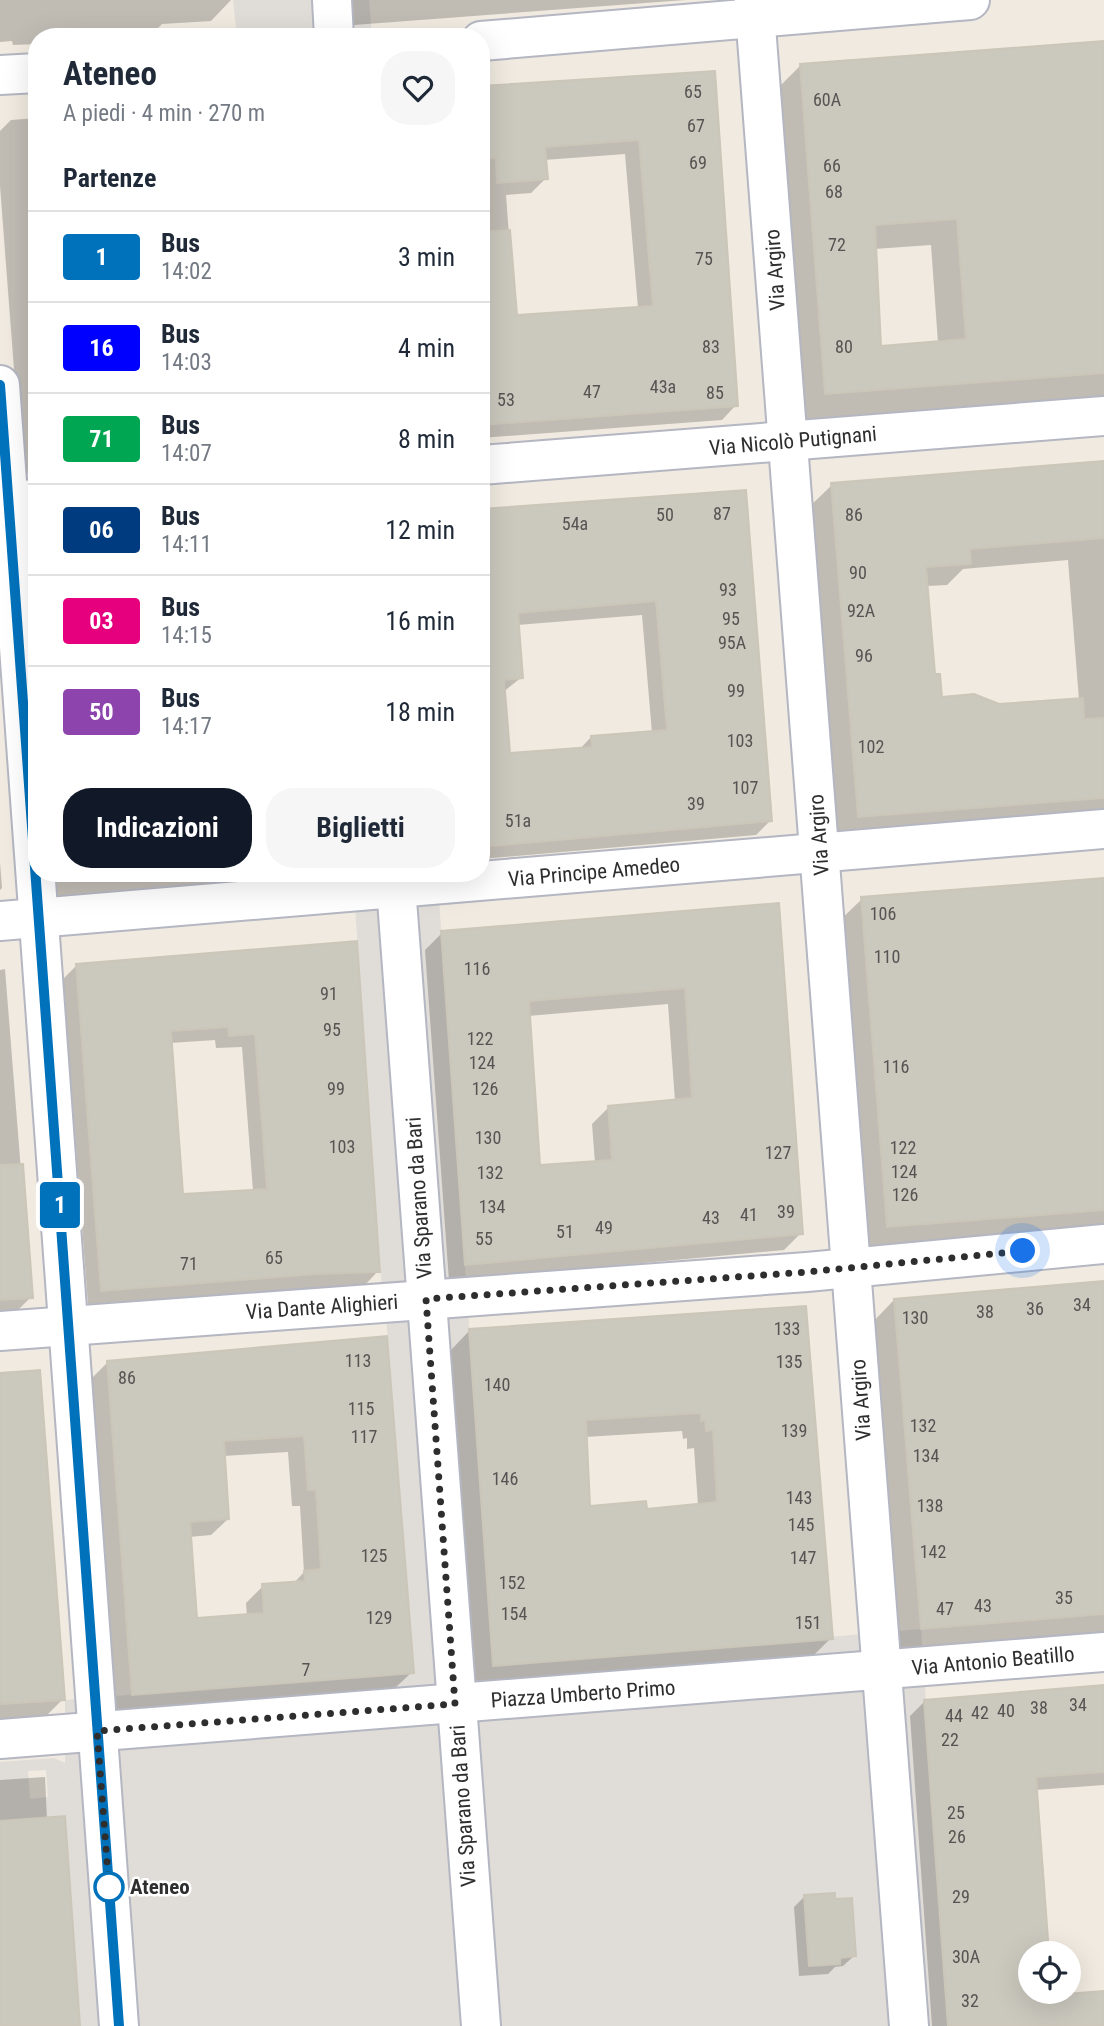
<!DOCTYPE html>
<html lang="it">
<head>
<meta charset="utf-8">
<style>
	:root { --surface:#fff; --page:#f6f6f7; --text:#1f2937; --muted:#747a83; --line:#e0e1e3; --accent:#111827 }
	body { margin:0; font-family:"Roboto Condensed",sans-serif; background:var(--page); color:var(--text); height:100vh; display:flex; flex-direction:column; font-size:26px; white-space:nowrap }
	* { box-sizing:border-box; margin:0 }
	p { font-size:23px; color:var(--muted) }
	.icon { flex:none; width:38px; height:38px; fill:none; stroke:currentColor; stroke-width:2; stroke-linecap:round; stroke-linejoin:round }
	.map { position:relative; flex:1; overflow:hidden }
	.drawer { position:absolute; left:28px; top:28px; width:462px; height:854px; display:flex; flex-direction:column; background:var(--surface); border-radius:28px; box-shadow:0 7px 28px #0002 }
	.drawer>* { flex:none }
	.badge { padding:0 14px; border-radius:5px; font-size:24px; line-height:46px }
	.tools { position:absolute; left:1018px; top:1941px; display:grid; gap:14px }
	.tools a { display:grid; place-items:center; width:63px; height:63px; border-radius:50%; background:var(--surface); box-shadow:0 7px 28px #0002; font-size:35px }
	.you { position:absolute; width:35px; height:35px; margin:-18px; border:5px solid #fff; border-radius:50%; background:#1a73e8; box-shadow:0 0 0 10px #1a73e833 }
	.map>.badge { position:absolute; translate:-50% -50%; box-shadow:0 0 0 4px #fff }
	h2 { padding:0 35px; font-size:26px; line-height:63px }
	.round { display:grid; place-items:center; flex:none; width:74px; height:74px; border-radius:28px; background:var(--page) }
	.overview { display:flex; align-items:center; justify-content:space-between; height:119px; padding:0 35px }
	h1 { font-size:33px; font-weight:700; line-height:52px }
	.button { display:flex; gap:14px; margin-top:auto; padding:14px 35px }
	.button a { flex:1; height:80px; border-radius:28px; background:var(--accent); color:#fff; font-size:28px; font-weight:700; line-height:80px; text-align:center }
	.button a+a { background:var(--page); color:var(--text) }
	ul { padding:0; list-style:none }
	li { display:flex; align-items:center; gap:21px; height:91px; padding:0 35px; border-top:2px solid var(--line) }
	li div { flex:1 }
	li b { display:block; font-size:26px }
	li em { font-style:normal }
	li .badge { min-width:77px; font-weight:700; text-align:center }
	.map>svg:first-child { display:block }
</style>
</head>
<body>
<div class="map">
<svg width="1104" height="2026" viewBox="0 0 1104 2026">
	<rect width="100%" height="100%" fill="#f0eae0"/>
	<!-- plaza -->
	<g fill="#e0dcd7" fill-rule="evenodd">
		<path d="M233 0H369L372 37H237Z"/>
		<path d="M439 900 466 1283 382 1288 355 906Z"/>
		<path d="M468 1311 493 1666 921 1629 948 2026H80L64 1816 0 1821V1762L54 1758 65 1763V1700L414 1672 386 1316ZM46 1770 48 1797 30 1799 28 1771Z"/>
	</g>
	<!-- shadow -->
	<g fill="#0003" fill-rule="evenodd">
		<path d="M0 0H231L211 21 162 24 151 35 37 37V44L13 45 12 41 0 42Z"/>
		<path d="M352 0H685L354 25Z"/>
		<path d="M1104 43V397L799 420 774 92 801 65ZM931 245 938 343 879 347 874 249Z"/>
		<path d="M713 73 736 405 722 420 481 438V88ZM625 154 638 308 515 317 506 195 531 193 546 178 544 160Z"/>
		<path d="M37 118V473L22 474 0 186V131L11 120Z"/>
		<path d="M1104 463V817L836 839 809 507 832 485ZM1068 560 1079 700 999 705 940 699 934 676 926 586 947 585 963 569Z"/>
		<path d="M744 492 770 821 756 835 481 859V511ZM642 615 652 733 591 737 579 750 508 755 503 692 522 677 517 625Z"/>
		<path d="M37 553V699L26 564Z"/>
		<path d="M0 862 2 888 0 890Z"/>
		<path d="M50 873H333L52 896Z"/>
		<path d="M1104 880V1234L861 1253 835 925 862 899Z"/>
		<path d="M777 905 801 1233 784 1250 449 1281 425 950 442 933ZM668 1004 675 1101 609 1107 592 1124 595 1163 538 1167 528 1016Z"/>
		<path d="M355 943 378 1271 365 1285 88 1304 63 979 77 965ZM215 1040 216 1048 242 1047 253 1191 181 1196 170 1043Z"/>
		<path d="M5 969 31 1297 11 1317 0 1318V970Z"/>
		<path d="M1104 1283V1638L895 1655 868 1327 894 1300Z"/>
		<path d="M804 1308 831 1638 812 1657 475 1684 451 1350 470 1330ZM682 1431 683 1439 687 1438V1449L694 1448 698 1505 646 1511 588 1508 585 1437Z"/>
		<path d="M386 1338 412 1672 395 1688 116 1710 91 1379 108 1362ZM288 1452 292 1506H300L304 1572 293 1584 263 1586 246 1603 247 1616 195 1619 189 1537 211 1535 228 1519 223 1456Z"/>
		<path d="M0 1375 63 1699 45 1717 0 1721Z"/>
		<path d="M1104 1687V1785L1035 1790 1047 1953H1031V1992H1050L1051 1997 1104 1993V2026H932L910 1716 925 1701Z"/>
		<path d="M45 1777 47 1819 78 2026H0V1780Z"/>
		<path d="M805 1896 854 1956 843 1966 835 1967 828 1974 799 1976 794 1907Z"/>
	</g>
	<!-- building -->
	<g fill="#cbc8be" stroke="#ccc6b9" stroke-width="2" fill-rule="evenodd">
		<path d="M1104 41V373L825 394 800 64ZM957 219 966 339 881 346 875 225Z"/>
		<path d="M715 71 738 406 481 425V232L510 230 517 315 653 306 639 140 545 147 548 179 497 183 496 158 481 159V86Z"/>
		<path d="M1104 461V538L970 549 971 564 926 567 935 674H940L942 697 974 694 999 704 1083 698 1084 719 1104 718V798L858 817 831 483Z"/>
		<path d="M746 490 772 821 481 847V509ZM656 601 667 730 591 736 592 747 510 753 504 680 523 678 518 613Z"/>
		<path d="M1104 878V1210L887 1227 861 897Z"/>
		<path d="M779 903 803 1234 465 1265 441 931ZM685 988 692 1098 608 1106 612 1160 540 1165 529 1001Z"/>
		<path d="M357 941 380 1272 316 1274 101 1291 76 964ZM228 1027 229 1036 255 1034 267 1189 183 1194 171 1031Z"/>
		<path d="M23 1164 33 1298 0 1300V1165Z"/>
		<path d="M1104 1281V1614L921 1629 894 1299Z"/>
		<path d="M806 1306 833 1639 493 1666 469 1329ZM701 1413V1421L705 1420 706 1431 713 1430 717 1502 647 1509 646 1501 590 1506 586 1420Z"/>
		<path d="M387 1336 414 1673 132 1695 107 1361ZM304 1436 308 1490H316L321 1569 304 1571 305 1581 262 1584 264 1613 197 1618 190 1522 229 1519 224 1441Z"/>
		<path d="M40 1370 65 1700 0 1704V1373Z"/>
		<path d="M1104 1685V1772L1036 1777 1049 1953H1031V1992H1052V1995L1104 1991V2026H948L924 1700Z"/>
		<path d="M65 1816 80 2026H0V1821Z"/>
		<path d="M835 1893V1899L852 1898 856 1956 840 1958V1964L809 1966 804 1895Z"/>
	</g>
	<g fill="none" stroke-linecap="round" stroke-linejoin="round">
		<defs>
			<g id="street">
				<path d="M332 0 334 37"/>
				<path d="M754 0 909 2026"/>
				<path d="M481 41 970 0"/>
				<path d="M0 75 37 73"/>
				<path d="M0 385 119 2026"/>
				<path d="M395 873 481 2026"/>
				<path d="M0 921 1104 829"/>
				<path d="M0 1739 1104 1652"/>
			</g>
			<g id="secondary">
				<path d="M481 465 1104 416"/>
				<path d="M10 501 37 499"/>
				<path d="M0 1331 807 1272 1104 1244"/>
			</g>
		</defs>
		<!-- street casing -->
		<use href="#street" stroke="#b4b6c2" stroke-width="42"/>
		<!-- secondary casing -->
		<use href="#secondary" stroke="#b4b6c2" stroke-width="42"/>
		<!-- street -->
		<use href="#street" stroke="#fff" stroke-width="38"/>
		<!-- secondary -->
		<use href="#secondary" stroke="#fff" stroke-width="38"/>
	</g>
	<g fill="none" stroke-linecap="round" stroke-linejoin="round">
		<defs>
			<path id="line" d="M0 385 119 2026"/>
		</defs>
		<!-- line casing -->
		<use href="#line" stroke="#fff" stroke-width="16"/>
		<!-- line -->
		<use href="#line" stroke="#0072bc" stroke-width="10"/>
		<!-- walk -->
		<path stroke="#2e2e2e" stroke-width="7" stroke-dasharray="0 12.6" d="M109 1887 97 1731 455 1704 426 1299 807 1272 1023 1251"/>
	</g>
	<!-- markers -->
	<circle fill="#fff" stroke="#0072bc" stroke-width="3.5" cx="109" cy="1887" r="14"/>
	<g text-anchor="middle" stroke-width="5" stroke-linejoin="round" paint-order="stroke">
		<!-- number labels -->
		<g font-size="18" fill="#555452">
			<text x="693" y="98">65</text>
			<text x="827" y="106">60A</text>
			<text x="696" y="132">67</text>
			<text x="698" y="169">69</text>
			<text x="832" y="172">66</text>
			<text x="834" y="198">68</text>
			<text x="837" y="251">72</text>
			<text x="704" y="265">75</text>
			<text x="711" y="353">83</text>
			<text x="844" y="353">80</text>
			<text x="663" y="393">43a</text>
			<text x="592" y="398">47</text>
			<text x="715" y="399">85</text>
			<text x="506" y="406">53</text>
			<text x="722" y="520">87</text>
			<text x="665" y="521">50</text>
			<text x="854" y="521">86</text>
			<text x="575" y="530">54a</text>
			<text x="858" y="579">90</text>
			<text x="728" y="596">93</text>
			<text x="861" y="617">92A</text>
			<text x="731" y="625">95</text>
			<text x="732" y="649">95A</text>
			<text x="864" y="662">96</text>
			<text x="736" y="697">99</text>
			<text x="740" y="747">103</text>
			<text x="871" y="753">102</text>
			<text x="745" y="794">107</text>
			<text x="696" y="810">39</text>
			<text x="518" y="827">51a</text>
			<text x="883" y="920">106</text>
			<text x="887" y="963">110</text>
			<text x="477" y="975">116</text>
			<text x="329" y="1000">91</text>
			<text x="332" y="1036">95</text>
			<text x="480" y="1045">122</text>
			<text x="482" y="1069">124</text>
			<text x="896" y="1073">116</text>
			<text x="336" y="1095">99</text>
			<text x="485" y="1095">126</text>
			<text x="488" y="1144">130</text>
			<text x="342" y="1153">103</text>
			<text x="903" y="1154">122</text>
			<text x="778" y="1159">127</text>
			<text x="904" y="1178">124</text>
			<text x="490" y="1179">132</text>
			<text x="905" y="1201">126</text>
			<text x="492" y="1213">134</text>
			<text x="786" y="1218">39</text>
			<text x="749" y="1221">41</text>
			<text x="711" y="1224">43</text>
			<text x="604" y="1234">49</text>
			<text x="565" y="1238">51</text>
			<text x="484" y="1245">55</text>
			<text x="274" y="1264">65</text>
			<text x="189" y="1270">71</text>
			<text x="1082" y="1311">34</text>
			<text x="1035" y="1315">36</text>
			<text x="985" y="1318">38</text>
			<text x="915" y="1324">130</text>
			<text x="787" y="1335">133</text>
			<text x="358" y="1367">113</text>
			<text x="789" y="1368">135</text>
			<text x="127" y="1384">86</text>
			<text x="497" y="1391">140</text>
			<text x="361" y="1415">115</text>
			<text x="923" y="1432">132</text>
			<text x="794" y="1437">139</text>
			<text x="364" y="1443">117</text>
			<text x="926" y="1462">134</text>
			<text x="505" y="1485">146</text>
			<text x="799" y="1504">143</text>
			<text x="930" y="1512">138</text>
			<text x="801" y="1531">145</text>
			<text x="933" y="1558">142</text>
			<text x="374" y="1562">125</text>
			<text x="803" y="1564">147</text>
			<text x="512" y="1589">152</text>
			<text x="1064" y="1604">35</text>
			<text x="983" y="1612">43</text>
			<text x="945" y="1615">47</text>
			<text x="514" y="1620">154</text>
			<text x="379" y="1624">129</text>
			<text x="808" y="1629">151</text>
			<text x="306" y="1676">7</text>
			<text x="1078" y="1711">34</text>
			<text x="1039" y="1714">38</text>
			<text x="1006" y="1717">40</text>
			<text x="980" y="1719">42</text>
			<text x="954" y="1722">44</text>
			<text x="950" y="1746">22</text>
			<text x="956" y="1819">25</text>
			<text x="957" y="1843">26</text>
			<text x="961" y="1903">29</text>
			<text x="966" y="1963">30A</text>
			<text x="970" y="2007">32</text>
		</g>
		<!-- street labels -->
		<g font-size="21" fill="#2e2e2e" stroke="#fff">
			<text transform="translate(775 270) rotate(-94)" y="7">Via Argiro</text>
			<text transform="translate(793 441) rotate(-5)" y="7">Via Nicolò Putignani</text>
			<text transform="translate(819 835) rotate(-94)" y="7">Via Argiro</text>
			<text transform="translate(594 872) rotate(-5)" y="7">Via Principe Amedeo</text>
			<text transform="translate(419 1198) rotate(-94)" y="7">Via Sparano da Bari</text>
			<text transform="translate(322 1307) rotate(-4)" y="7">Via Dante Alighieri</text>
			<text transform="translate(861 1400) rotate(-94)" y="7">Via Argiro</text>
			<text transform="translate(993 1661) rotate(-5)" y="7">Via Antonio Beatillo</text>
			<text transform="translate(583 1694) rotate(-4)" y="7">Piazza Umberto Primo</text>
			<text transform="translate(463 1806) rotate(-94)" y="7">Via Sparano da Bari</text>
		</g>
		<!-- stop labels -->
		<g font-size="21" font-weight="bold" fill="#2e2e2e" stroke="#fff" text-anchor="start">
			<text x="130" y="1894">Ateneo</text>
		</g>
	</g>
</svg>
<div class="tools">
<a><svg class="icon" aria-label="locate" viewBox="0 0 24 24"><circle cx="12" cy="12" r="6"/><path d="M12 2v4M12 18v4M2 12h4M18 12h4"/></svg></a>
</div>
<div class="you" style="left:1023px;top:1251px"></div>
<b class="badge" style="left:60px;top:1205px;background:#0072bc;color:#fff">1</b>
<section class="drawer">
<div class="overview"><div><h1>Ateneo</h1><p>A piedi · 4 min · 270 m</p></div><a class="round"><svg class="icon" aria-label="heart" viewBox="0 0 24 24"><path d="M12 20l-8-8c-3-5 5-10 8-4 3-6 11-1 8 4z"/></svg></a></div>
<h2>Partenze</h2>
<ul>
<li><span class="badge" style="background:#0072bc;color:#fff">1</span><div><b>Bus</b><p>14:02</p></div><em>3 min</em></li>
<li><span class="badge" style="background:#00f;color:#fff">16</span><div><b>Bus</b><p>14:03</p></div><em>4 min</em></li>
<li><span class="badge" style="background:#00a651;color:#fff">71</span><div><b>Bus</b><p>14:07</p></div><em>8 min</em></li>
<li><span class="badge" style="background:#003b80;color:#fff">06</span><div><b>Bus</b><p>14:11</p></div><em>12 min</em></li>
<li><span class="badge" style="background:#e6007e;color:#fff">03</span><div><b>Bus</b><p>14:15</p></div><em>16 min</em></li>
<li><span class="badge" style="background:#8e44ad;color:#fff">50</span><div><b>Bus</b><p>14:17</p></div><em>18 min</em></li>
</ul>
<div class="button"><a>Indicazioni</a><a>Biglietti</a></div>
</section>
</div>
</body>
</html>
